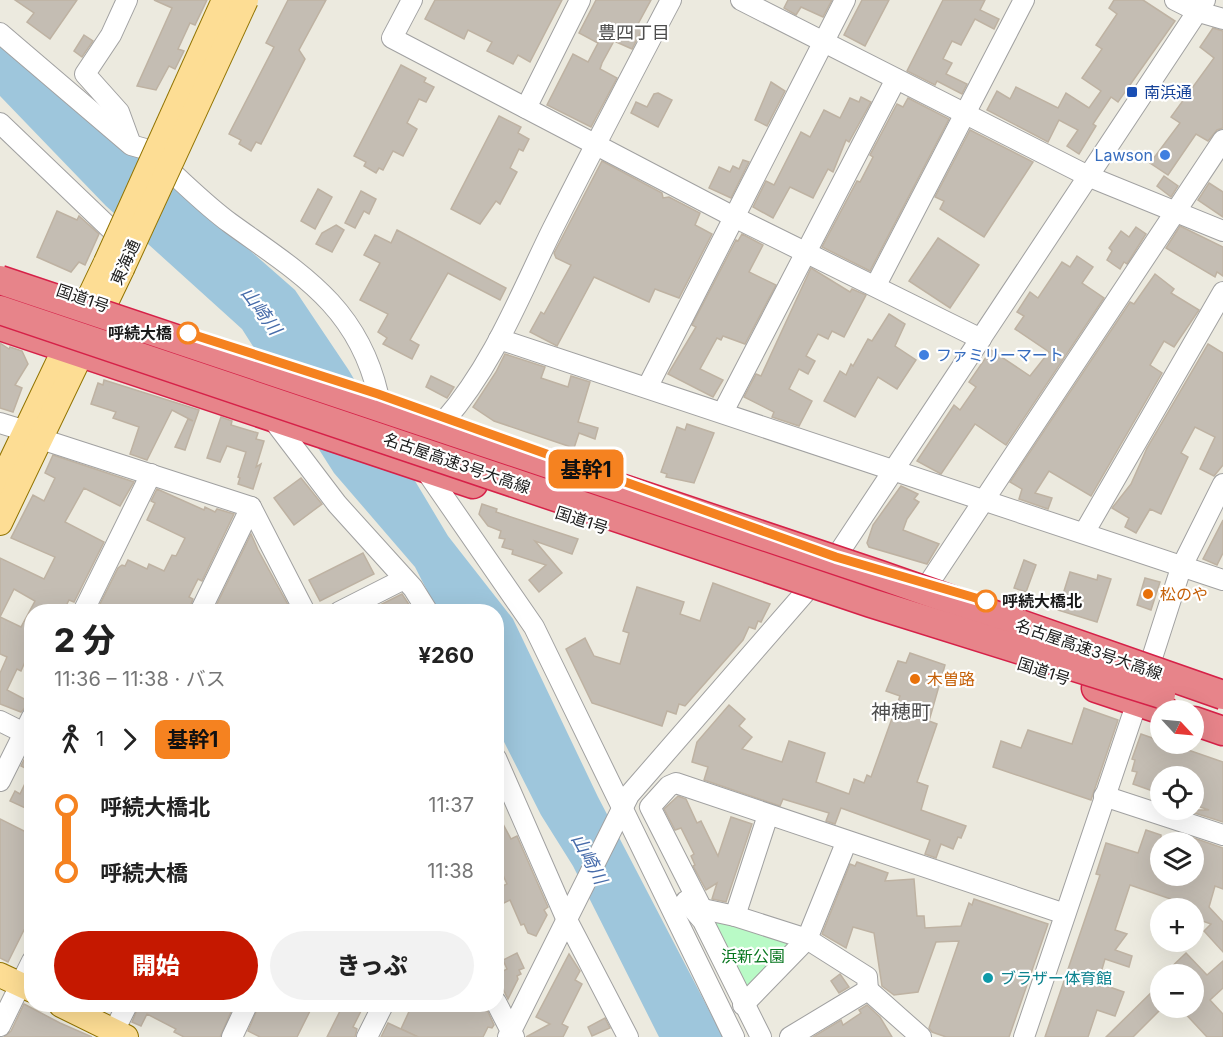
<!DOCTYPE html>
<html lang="ja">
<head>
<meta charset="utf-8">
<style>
	:root { --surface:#fff; --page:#f2f2f2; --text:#222; --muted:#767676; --accent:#c51800 }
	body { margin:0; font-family:Inter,"Noto Sans JP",sans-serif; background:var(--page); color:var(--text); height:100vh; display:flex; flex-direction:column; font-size:22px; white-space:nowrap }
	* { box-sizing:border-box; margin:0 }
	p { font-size:20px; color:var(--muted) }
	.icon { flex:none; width:33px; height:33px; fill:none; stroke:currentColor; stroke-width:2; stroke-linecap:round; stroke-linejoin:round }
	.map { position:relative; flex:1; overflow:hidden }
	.side { position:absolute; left:24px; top:604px; width:480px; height:408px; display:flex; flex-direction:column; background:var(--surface); border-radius:24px; box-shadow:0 6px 24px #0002 }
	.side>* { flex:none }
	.badge { padding:0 12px; border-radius:9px; font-size:21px; line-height:39px }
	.needle { width:39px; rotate:116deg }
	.tools { position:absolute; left:1150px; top:700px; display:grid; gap:12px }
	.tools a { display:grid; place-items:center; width:54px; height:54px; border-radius:50%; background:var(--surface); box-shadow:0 6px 24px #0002; font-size:30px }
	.map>.badge { position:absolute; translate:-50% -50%; box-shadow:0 0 0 3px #fff }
	.legs { display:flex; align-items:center; gap:9px; height:66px; padding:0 30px; font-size:20px }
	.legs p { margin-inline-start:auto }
	.summary { display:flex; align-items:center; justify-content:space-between; height:102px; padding:0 30px }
	h1 { font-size:33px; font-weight:800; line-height:45px }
	.action { display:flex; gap:12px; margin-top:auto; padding:12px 30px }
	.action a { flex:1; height:69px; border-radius:36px; background:var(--accent); color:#fff; font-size:24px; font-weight:800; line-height:69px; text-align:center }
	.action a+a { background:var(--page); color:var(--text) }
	ul { padding:0 30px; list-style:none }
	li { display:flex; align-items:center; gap:21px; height:66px; font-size:22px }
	li i { display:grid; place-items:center; width:9px; height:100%; margin:0 8px; background:currentColor }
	li i::after { content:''; width:15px; height:15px; margin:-8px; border:4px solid; border-radius:50%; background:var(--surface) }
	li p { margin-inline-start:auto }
	li:first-child i { background:linear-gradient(#0000 50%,currentColor 0) }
	li:last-child i { background:linear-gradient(currentColor 50%,#0000 0) }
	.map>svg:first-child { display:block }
</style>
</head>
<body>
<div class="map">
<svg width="1223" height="1037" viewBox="0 0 1223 1037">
	<rect width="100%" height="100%" fill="#eceadf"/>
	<!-- park -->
	<path fill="#b9fac6" d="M717 919 791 942 792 951 743 991 712 926Z"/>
	<!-- water -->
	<path fill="#9ec6dc" d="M0 39 37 64 295 290 348 369 448 536 513 619 598 797 723 1037H659L573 866 541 815 497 728 496 612H438L415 567 334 473 242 329 106 206 0 96Z"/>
	<!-- building -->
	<g fill="#c4bdb3" stroke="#beb2a2" stroke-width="1.5" fill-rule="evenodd">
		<path d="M15 0H77L50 39 27 22 34 13Z"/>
		<path d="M154 0H207L195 25 190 23 178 49 184 51 175 69 169 66 156 90 137 86 172 8Z"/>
		<path d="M288 0H326L299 50 305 59 261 144 256 142 251 151 239 144 241 140 229 134 274 47 266 43Z"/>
		<path d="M435 0H562L530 62 518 55 513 64 487 51 492 42 468 30 464 39 425 19Z"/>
		<path d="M596 0H651L638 24 644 26 632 49 614 41 602 63 600 69 617 78 591 127 547 105 573 54 588 62 598 43 579 33Z"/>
		<path d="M788 0H832L823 17 801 7 796 15 784 8Z"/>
		<path d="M862 0H889L865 46 844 35Z"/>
		<path d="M943 0H985L980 10 999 19 994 29 975 19 961 45 952 41 943 59 952 63 946 74 967 84 962 94 937 81 935 85 907 71Z"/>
		<path d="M1114 0H1143L1175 21 1118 102 1111 97 1093 124 1096 126 1079 154 1067 146 1078 130 1059 120 1048 142 987 110 997 91 1010 99 1016 87 1058 108 1066 93 1089 108 1101 91 1082 78 1102 49 1096 45 1117 14 1109 8Z"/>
		<path d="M1213 28 1223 31V128L1217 130 1208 141 1196 134 1168 175 1150 163 1180 123 1171 117 1214 58 1200 47Z"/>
		<path d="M84 35 93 41 82 57 74 51Z"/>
		<path d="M401 65 426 78 424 82 434 87 426 102 419 99 407 123 417 129 403 156 393 151 383 170 379 168 376 173 364 166 366 162 354 156Z"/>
		<path d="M771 82 785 91 767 126 755 120Z"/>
		<path d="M658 93 672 100 658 127 631 113 636 102 647 107 654 94Z"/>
		<path d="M861 97 871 102 849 142 846 140 833 172 828 169 813 198 790 187 773 218 753 207 766 181 774 185 801 132 810 137 824 110 840 118 850 98 859 102Z"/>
		<path d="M908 98 949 119 870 271 822 247 857 181 860 182 873 157 870 155 897 104 903 107Z"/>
		<path d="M499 116 521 127 518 133 529 139 523 151 519 149 510 168 517 172 500 204 496 201 480 224 451 209Z"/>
		<path d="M970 130 1033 162 984 237 940 209 944 201 935 197Z"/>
		<path d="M743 160 749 162 731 198 709 188 719 167 730 172 733 166 739 169Z"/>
		<path d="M602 161 662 193 663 198 669 197 700 213 695 225 712 234 679 298 655 289 649 302 594 277 557 346 530 332 541 312 544 314 571 265 556 258 554 253Z"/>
		<path d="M1164 176 1178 186 1171 197 1157 186Z"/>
		<path d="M1209 183 1223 192V217L1198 200Z"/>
		<path d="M318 189 332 197 315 229 301 221Z"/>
		<path d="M361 191 376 199 369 214 364 211 355 228 345 223Z"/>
		<path d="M57 211 77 220 79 216 99 234 85 265 79 262 71 272 37 257Z"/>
		<path d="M336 225 344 230 332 252 316 244 322 233Z"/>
		<path d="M1180 226 1223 247V276L1217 272 1215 277 1166 248Z"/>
		<path d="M1136 227 1146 234 1127 264 1124 262 1120 269 1107 260 1112 251 1109 248 1121 231 1129 237Z"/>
		<path d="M397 230 506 288 500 300 448 273 410 340 419 345 412 359 383 344 387 338 378 332 388 314 360 300 380 263 364 255 375 235 391 243Z"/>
		<path d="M742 234 763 245 749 272 776 285 745 344 723 336 721 340 717 338 700 369 723 380 713 397 668 374 696 327 692 325 736 240 738 241Z"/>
		<path d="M938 238 979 265 950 308 909 281Z"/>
		<path d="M1077 256 1093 267 1082 283 1104 298 1006 445 975 424 941 474 917 461 954 405 960 410 976 387 969 382 991 350 1030 376 1049 352 1015 329 1024 316 1017 312 1030 292 1038 298 1062 262 1070 267Z"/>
		<path d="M811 268 850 292 852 289 866 295 844 337 832 331 828 339 818 334 806 356 815 361 808 374 799 369 789 389 812 401 799 426 772 417 774 412 744 397 756 374 761 376Z"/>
		<path d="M1155 274 1174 289 1171 293 1199 310 1174 347 1164 341 1150 365 1162 373 1091 496 1049 471 1035 493 1052 498 1048 509 1019 499 1022 489 1010 482 1130 302 1134 304Z"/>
		<path d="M889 314 905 324 895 346 916 360 897 389 878 377 855 417 824 401 840 371 846 375 851 364 853 366 868 339 872 341Z"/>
		<path d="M0 343 9 349 10 347 22 351 28 364 15 385 22 388 13 412 0 408Z"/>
		<path d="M1208 344 1223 353V465L1214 476 1200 469 1215 437 1195 427 1181 453 1188 457 1161 514 1150 509 1136 533 1125 527 1129 518 1112 508 1131 484 1147 448Z"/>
		<path d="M505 354 545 367 541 378 568 387 571 376 590 382 578 422 598 428 595 439 579 433 574 448 494 421 473 407 496 372Z"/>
		<path d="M431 376 454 387 447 398 426 387Z"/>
		<path d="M104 380 199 410 185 450 175 447 188 419 193 421 172 410 147 460 130 454 139 427 113 418 116 412 91 404 98 383 103 385Z"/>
		<path d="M221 417 232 421 231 425 258 433 256 439 264 441 256 467 261 464 253 489 238 484 240 478 238 477 246 452 227 446 220 462 207 458Z"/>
		<path d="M687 424 714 433 694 483 666 477 667 474 661 472 677 427 685 430Z"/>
		<path d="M53 455 134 482 120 506 84 488 65 522 104 542 74 602 69 600 63 612H32V657L28 655 21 671 17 669 7 690 30 702 21 712 0 704V673L7 657 0 654V558L44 579 55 557 11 538 33 495 44 501 55 478 45 473ZM14 589 35 601 21 627 0 617Z"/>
		<path d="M301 478 322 504 294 525 274 498Z"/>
		<path d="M901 486 918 494 914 499 919 502 907 519 903 530 939 544 927 564 869 547 867 543 873 525Z"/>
		<path d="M157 489 204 510 205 507 215 512 217 509 234 514 202 581 198 579 189 597 193 599 188 612H96L118 568 122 565 125 566 128 560 147 569 149 564 164 571 172 555 176 556 185 538 147 520 155 503 151 501Z"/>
		<path d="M482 504 497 509 496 512 578 539 572 554 535 541 562 573 539 592 529 580 546 565 512 554 513 550 502 547 505 539 499 538 501 531 488 526 479 514Z"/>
		<path d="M1223 520V553L1217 565 1203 559Z"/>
		<path d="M251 534 258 550 292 612 214 610Z"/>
		<path d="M363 553 374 574 320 601 309 580Z"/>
		<path d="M1024 560 1036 565 1026 592 1014 588Z"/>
		<path d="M1070 572 1097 580 1098 575 1111 579 1097 622 1058 610Z"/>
		<path d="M1145 578 1160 582 1151 610 1137 605Z"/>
		<path d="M713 583 770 604 761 622 758 621 755 629 749 627 743 640 685 706 679 704 676 714 667 711 662 726 592 703 566 649 585 638 594 656 620 664 629 633 623 631 637 587 684 602 680 614 700 621Z"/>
		<path d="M402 594 414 612H366Z"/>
		<path d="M910 653 945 665 929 721 937 724 917 782 928 786 921 810 966 826 961 838 958 837 953 849 941 844 936 858 925 854 930 840 841 808 835 824 826 821 829 813 783 799 780 806 704 780 708 767 692 762 697 742 729 705 745 719 739 726 752 737 742 749 782 762 789 741 825 753 816 782 849 794 854 779 864 783 867 775 871 777 900 696 886 691 898 661 906 663Z"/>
		<path d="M1084 708 1118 720 1091 800 993 767 1001 741 1021 748 1028 730 1072 744Z"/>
		<path d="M1141 734 1161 741V744H1171L1223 762V822L1185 810H1209L1194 805V777H1161V794L1133 784 1137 772 1132 771 1135 760 1132 759Z"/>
		<path d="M30 748 32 749V811L10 801 15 791 20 794 31 771 21 766Z"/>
		<path d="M678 796 686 799 697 823 701 821 718 856 731 817 752 824 726 902 712 899 717 883 706 890 693 866 695 865 691 856 694 854 681 828 675 830 664 809Z"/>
		<path d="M496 811 511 839 517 836 548 907 544 910 547 915 536 936 528 933 524 924 521 925 510 900 496 907V889L507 884 496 860Z"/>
		<path d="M0 819 32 835V933L24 930 8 962 0 958Z"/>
		<path d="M1146 830 1161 835V876H1194V838L1223 848V889L1215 886 1209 907 1223 922V952L1204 931 1211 924 1194 918V907L1130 885 1115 930 1127 934 1115 950 1132 956 1129 967 1105 959 1098 983 1124 992 1115 1016 1097 1010 1088 1037H1045L1100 875 1096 874 1106 843 1138 853Z"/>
		<path d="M857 862 888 873 885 881 914 879 917 916H924L925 928 961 926 969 903 972 905 974 899 1048 924 1009 1037H946L932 1032 929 1028 959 941 936 942 918 992 894 995 882 986 874 933 853 927 846 948 822 934 850 864 855 866Z"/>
		<path d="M517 953 524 968 519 970 521 974 517 976 518 979 508 999 496 975 507 969 503 960Z"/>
		<path d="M1186 953 1207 975 1223 961V988L1210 1000 1223 1014V1037H1207L1180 1008H1194V975H1163Z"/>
		<path d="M569 954 580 971 575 980 582 984 562 1024 568 1027 563 1037H526L550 1024 536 1017Z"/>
		<path d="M840 974 849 987 839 993 831 981Z"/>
		<path d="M1161 983V1009L1133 1037H1106Z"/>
		<path d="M24 1004 60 1023 92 1037H4L11 1031Z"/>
		<path d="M139 1005H234L220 1037H184L174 1032 176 1029 147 1014 141 1026 132 1022Z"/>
		<path d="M259 1005H313L297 1037H260L248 1031Z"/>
		<path d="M343 1005H364L353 1027 357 1029 355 1037H327Z"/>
		<path d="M412 1005H485L494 1025 492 1028 488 1027 483 1037H418L401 1029Z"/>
		<path d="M867 1005 880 1017 892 1037H813L841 1020 843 1025 861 1013 859 1010Z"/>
		<path d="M605 1018 610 1028 592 1036 588 1027Z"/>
		<path d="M388 1023 418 1037H381Z"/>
	</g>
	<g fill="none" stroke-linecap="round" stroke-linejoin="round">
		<defs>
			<g id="minor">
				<path d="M127 0 111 35 85 74 119 112 130 142"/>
				<path d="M412 0 392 38 734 217 981 339"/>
				<path d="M741 0 1090 177 1223 231"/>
				<path d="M1175 0 1199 12 1223 19"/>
				<path d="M0 33 131 145 156 152"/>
				<path d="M526 108 580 0"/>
				<path d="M0 123 118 236"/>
				<path d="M168 169C188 187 208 207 230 223 299 273 357 305 378 394"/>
				<path d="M876 285 1024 0"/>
				<path d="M499 339 1223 580"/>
				<path d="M648 386 845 0"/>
				<path d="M723 412 896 79"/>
				<path d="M271 417 337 504 413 588 428 612"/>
				<path d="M445 420C493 365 520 295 552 230 591 153 631 76 671 0"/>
				<path d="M0 423 26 431"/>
				<path d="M41 439 251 507 305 612"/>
				<path d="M424 468 534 627 734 1037"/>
				<path d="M1084 533 1223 292"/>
				<path d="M929 583 1223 140"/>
				<path d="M83 612 151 474"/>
				<path d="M200 612 251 507"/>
				<path d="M339 612 404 579"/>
				<path d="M1152 658 1181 568 1223 484"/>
				<path d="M0 721 32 737"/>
				<path d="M496 758 566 918 628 1037"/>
				<path d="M0 781 32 717"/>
				<path d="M1104 796 1223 835"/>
				<path d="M686 901 703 921 761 1037"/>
				<path d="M689 906 735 916 807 939 867 977 868 990"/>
				<path d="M701 907 650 807 669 786 676 783 1065 914"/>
				<path d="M735 916 768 815"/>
				<path d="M496 1002 514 1037"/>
				<path d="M743 1005 807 939 846 843"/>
				<path d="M0 1026 32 961"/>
				<path d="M111 1037 127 1005"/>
				<path d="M232 1037 247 1005"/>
				<path d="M367 1037 383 1005"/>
				<path d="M508 1037 629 795 836 557 1205 0"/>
				<path d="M790 1037 868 990 921 1037"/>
				<path d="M1024 1037 1137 702"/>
			</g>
			<g id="major">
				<path d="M0 484 106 262"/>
				<path d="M0 523 122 269"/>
				<path d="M0 975 32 990"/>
				<path d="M61 1005 126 1037"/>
			</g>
			<g id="highway">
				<path d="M0 326 473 484"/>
				<path d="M1096 688 1165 711"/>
				<path d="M1194 721 1223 731"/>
			</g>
		</defs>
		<!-- minor casing -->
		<use href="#minor" stroke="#a1a1a1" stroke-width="22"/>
		<!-- major casing -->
		<use href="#major" stroke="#917300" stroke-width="26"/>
		<!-- highway casing -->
		<use href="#highway" stroke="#d62148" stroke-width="31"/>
		<!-- minor -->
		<use href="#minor" stroke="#fff" stroke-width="20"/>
		<!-- major -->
		<use href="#major" stroke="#fddd94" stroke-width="24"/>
		<!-- highway -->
		<use href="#highway" stroke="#e7848a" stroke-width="28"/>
		<defs>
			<g id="major-bridge">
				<path d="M106 262 224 0"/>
				<path d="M122 269 246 0"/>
			</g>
			<g id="highway-bridge">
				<path d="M0 280 880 575 1223 695"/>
				<path d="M0 310 871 603 1161 694"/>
			</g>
		</defs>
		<!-- major-bridge casing -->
		<use href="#major-bridge" stroke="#917300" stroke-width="26" stroke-linecap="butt"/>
		<!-- highway-bridge casing -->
		<use href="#highway-bridge" stroke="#d62148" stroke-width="31" stroke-linecap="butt"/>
		<!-- major-bridge -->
		<use href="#major-bridge" stroke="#fddd94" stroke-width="24"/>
		<!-- highway-bridge -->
		<use href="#highway-bridge" stroke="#e7848a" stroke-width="28"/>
	</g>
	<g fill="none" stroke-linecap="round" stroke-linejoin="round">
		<defs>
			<path id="line-1" d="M188 333 378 394 836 557 986 601"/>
		</defs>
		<!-- line-1 casing -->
		<use href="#line-1" stroke="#fff" stroke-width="14"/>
		<!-- line-1 -->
		<use href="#line-1" stroke="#f58220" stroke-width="9"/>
	</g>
	<!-- markers -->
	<rect fill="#1a4fb4" stroke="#fff" stroke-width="2" x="1126" y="86" width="12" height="12" rx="3"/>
	<g fill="#3f7fe0" stroke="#fff" stroke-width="2">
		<circle cx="1165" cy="155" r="6"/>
		<circle cx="924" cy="355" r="6"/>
	</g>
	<g fill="#fff" stroke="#f58220" stroke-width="3">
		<circle cx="188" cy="333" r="10"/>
		<circle cx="986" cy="601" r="10"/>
	</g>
	<g fill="#e8710a" stroke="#fff" stroke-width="2">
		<circle cx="1148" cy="594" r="6"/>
		<circle cx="915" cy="679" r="6"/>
	</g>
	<circle fill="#0f9aa8" stroke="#fff" stroke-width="2" cx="988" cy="978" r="6"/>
	<g text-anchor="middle" stroke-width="4.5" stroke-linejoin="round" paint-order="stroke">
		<!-- transit labels -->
		<g font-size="16" fill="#164399" stroke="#fff" text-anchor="start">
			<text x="1144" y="98">南浜通</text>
		</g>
		<!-- shop labels -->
		<g font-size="16" fill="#366cbe" stroke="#fff" text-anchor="end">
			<text x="1153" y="161">Lawson</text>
			<text x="936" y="361" text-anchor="start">ファミリーマート</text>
		</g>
		<!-- street labels -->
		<g font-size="16" fill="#1a1a1a" stroke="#fff">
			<text transform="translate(125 262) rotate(-66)" y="6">東海通</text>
			<text transform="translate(83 298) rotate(19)" y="6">国道1号</text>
			<text transform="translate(457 463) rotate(19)" y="6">名古屋高速3号大高線</text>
			<text transform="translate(582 520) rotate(18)" y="6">国道1号</text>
			<text transform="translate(1089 649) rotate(19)" y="6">名古屋高速3号大高線</text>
			<text transform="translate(1044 671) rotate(18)" y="6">国道1号</text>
		</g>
		<!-- stop labels -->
		<g font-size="16" font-weight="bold" fill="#1a1a1a" stroke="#fff" text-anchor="end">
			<text x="172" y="339">呼続大橋</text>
			<text x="1002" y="607" text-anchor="start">呼続大橋北</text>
		</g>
		<!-- food labels -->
		<g font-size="16" fill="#c56008" stroke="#fff" text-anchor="start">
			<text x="1160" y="600">松のや</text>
			<text x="927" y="685">木曽路</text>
		</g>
		<!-- park labels -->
		<g font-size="16" fill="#097720" stroke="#fff">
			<text x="753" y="962">浜新公園</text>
		</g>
		<!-- culture labels -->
		<g font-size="16" fill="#0d838f" stroke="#fff" text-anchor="start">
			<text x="1000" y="984">ブラザー体育館</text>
		</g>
		<!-- neighbourhood labels -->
		<g font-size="18" fill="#4d4d4d" stroke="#fff">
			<text x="634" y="39">豊四丁目</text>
		</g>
		<!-- water labels -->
		<g font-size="18" font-style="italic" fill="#476caa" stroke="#fff">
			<text transform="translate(261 311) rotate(54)" y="6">山崎川</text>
			<text transform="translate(589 859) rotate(62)" y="6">山崎川</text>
		</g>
		<!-- quarter labels -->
		<g font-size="20" fill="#4d4d4d" stroke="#fff">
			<text x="901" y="719">神穂町</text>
		</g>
	</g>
</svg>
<div class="tools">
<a><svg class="needle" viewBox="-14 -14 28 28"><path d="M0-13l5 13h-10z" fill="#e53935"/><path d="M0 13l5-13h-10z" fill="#767676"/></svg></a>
<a><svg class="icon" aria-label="locate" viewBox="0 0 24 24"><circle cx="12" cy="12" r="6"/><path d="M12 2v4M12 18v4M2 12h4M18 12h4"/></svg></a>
<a><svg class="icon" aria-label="layers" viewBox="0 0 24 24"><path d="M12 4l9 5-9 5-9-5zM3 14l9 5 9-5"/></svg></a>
<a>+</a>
<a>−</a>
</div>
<b class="badge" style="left:586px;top:469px;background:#f58220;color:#111">基幹1</b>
<section class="side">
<div class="summary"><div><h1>2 分</h1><p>11:36 – 11:38 · バス</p></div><b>¥260</b></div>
<div class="legs"><svg class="icon" aria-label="walk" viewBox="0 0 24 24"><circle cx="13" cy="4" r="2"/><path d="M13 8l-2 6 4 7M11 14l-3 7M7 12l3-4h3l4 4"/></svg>1<svg class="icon" aria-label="forward" viewBox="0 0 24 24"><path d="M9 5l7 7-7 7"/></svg><b class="badge" style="background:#f58220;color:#111">基幹1</b></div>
<ul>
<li><i style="color:#f58220"></i><b>呼続大橋北</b><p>11:37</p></li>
<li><i style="color:#f58220"></i><b>呼続大橋</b><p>11:38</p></li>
</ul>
<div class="action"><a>開始</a><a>きっぷ</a></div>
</section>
</div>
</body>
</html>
